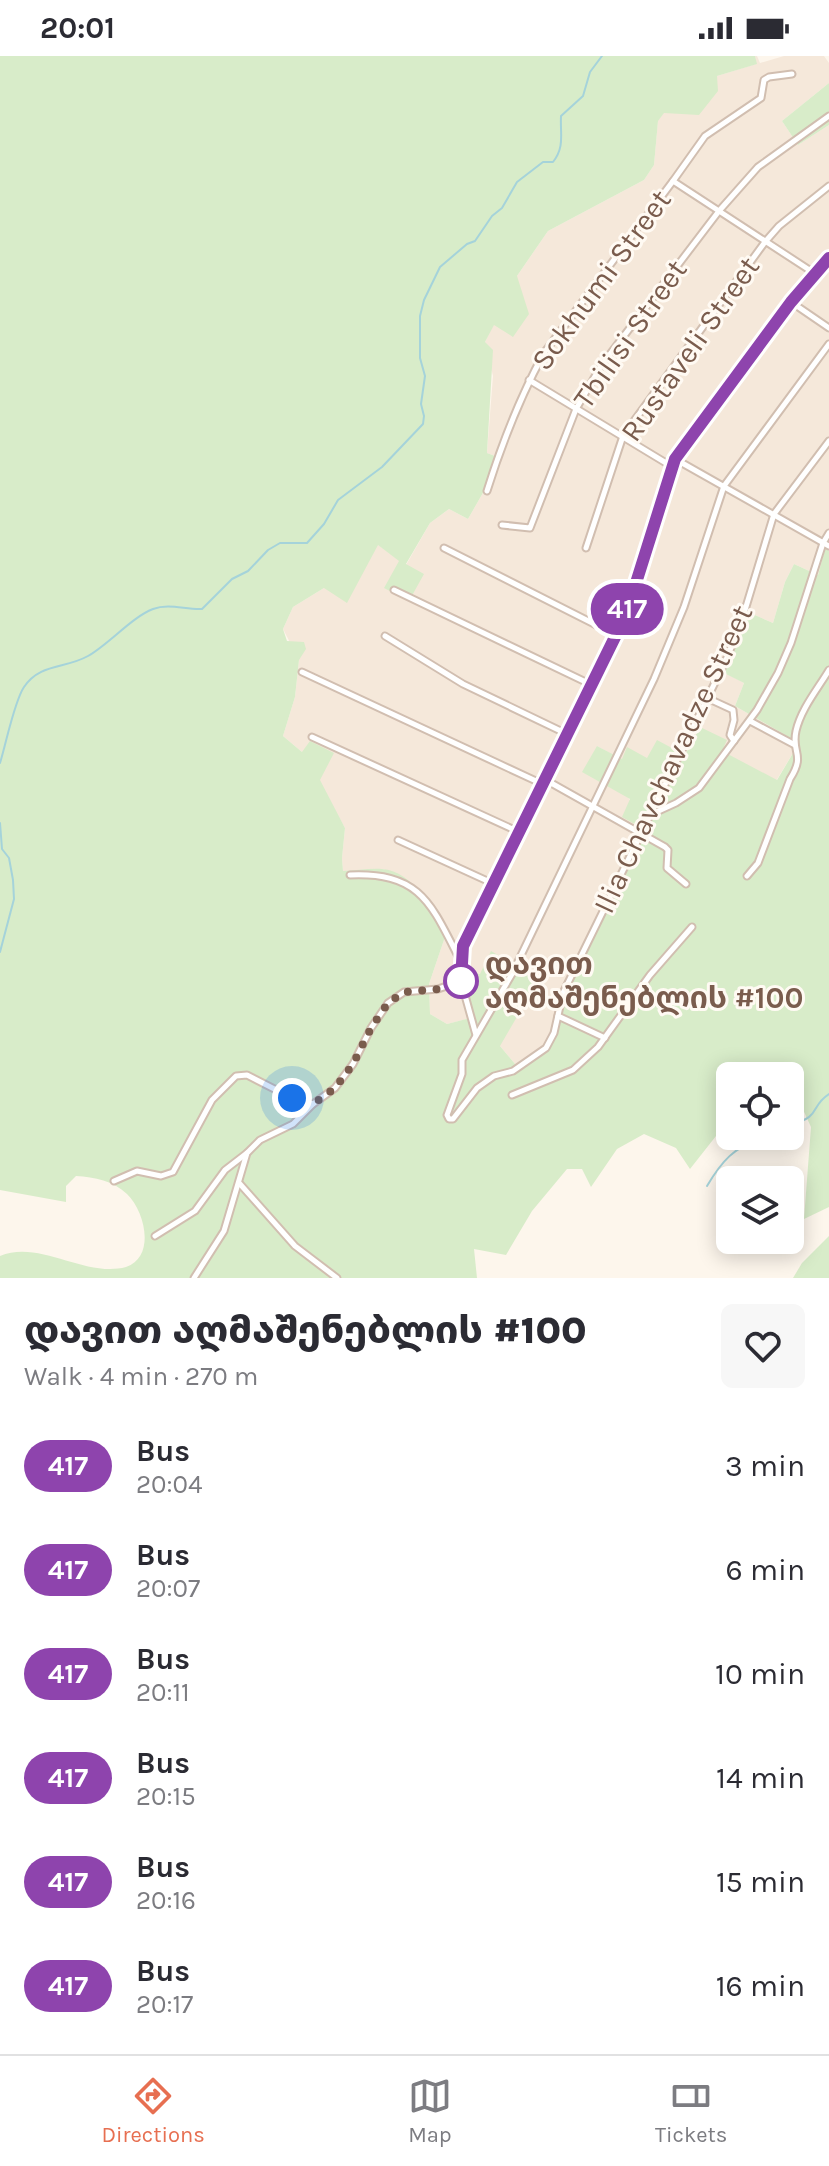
<!DOCTYPE html>
<html lang="en">
<head>
<meta charset="utf-8">
<style>
	:root { --surface:#fff; --page:#f7f7f7; --text:#2b2b33; --muted:#7c7c81; --line:#e1e1e2; --accent:#e76f51 }
	body { margin:0; font-family:Karla,"Noto Sans Georgian",sans-serif; background:var(--page); color:var(--text); height:100vh; display:flex; flex-direction:column; font-size:30px; white-space:nowrap }
	* { box-sizing:border-box; margin:0 }
	p { font-size:26px; color:var(--muted) }
	.icon { flex:none; width:44px; height:44px; fill:none; stroke:currentColor; stroke-width:2; stroke-linecap:round; stroke-linejoin:round }
	.map { position:relative; height:1222px; overflow:hidden }
	.sheet { display:flex; flex-direction:column; background:var(--surface); flex:1 }
	.sheet>* { flex:none }
	.badge { padding:0 16px; border-radius:26px; font-size:28px; line-height:52px }
	.fabs { position:absolute; left:716px; top:1006px; display:grid; gap:16px }
	.fabs a { display:grid; place-items:center; width:88px; height:88px; border-radius:12px; background:var(--surface); box-shadow:0 4px 20px #0003; font-size:40px }
	.you { position:absolute; width:40px; height:40px; margin:-20px; border:6px solid #fff; border-radius:50%; background:#1a73e8; box-shadow:0 0 0 12px #1a73e833 }
	.map>.badge { position:absolute; translate:-50% -50%; box-shadow:0 0 0 4px #fff }
	.round { display:grid; place-items:center; flex:none; width:84px; height:84px; border-radius:12px; background:var(--page) }
	.head { display:flex; align-items:center; justify-content:space-between; height:136px; padding:0 24px }
	h1 { font-size:38px; font-weight:800; line-height:60px }
	ul { padding:0; list-style:none }
	li { display:flex; align-items:center; gap:24px; height:104px; padding:0 24px }
	li div { flex:1 }
	li b { display:block; font-size:30px }
	li em { font-style:normal }
	li .badge { min-width:88px; font-weight:700; text-align:center }
	.status { display:flex; justify-content:space-between; align-items:center; height:56px; padding:0 40px; background:var(--surface); direction:ltr }
	.status svg { height:22px; fill:currentColor }
	.tabs { display:flex; justify-content:space-around; align-items:center; height:112px; border-top:2px solid var(--line); background:var(--surface); font-size:22px; color:var(--muted) }
	.tabs a { display:grid; justify-items:center; gap:4px }
	.tabs .on { color:var(--accent) }
	.map>svg:first-child { display:block }
</style>
</head>
<body>
<div class="status"><b>20:01</b><svg viewBox="0 0 49 12"><path d="M0 12V9h3v3zM5 12V6h3v6zM10 12V3h3v9zM15 12V0h3v12zM26 1h20v11H26zM47 4h2v5h-2z"/></svg></div>
<div class="map">
<svg width="829" height="1222" viewBox="0 0 829 1222">
	<rect width="100%" height="100%" fill="#fdf6ec"/>
	<!-- residential -->
	<path fill="#f5e8da" d="M755 0H757L760 7 784 0H824L829 7V27L782 65 798 89 829 69V495L825 494 818 519 794 508 785 526 773 567 748 556 724 616 744 627 735 650 799 687 776 725 721 695 699 672 685 700 622 704 597 690 648 774 564 942 561 966 550 993 520 1014 500 990 480 918 464 915 462 926 475 961 447 968 430 958 429 928 446 878 384 813 343 816 342 802 345 772 302 696 283 680 295 641 299 604 283 573 293 551 324 532 377 488 406 509 430 467 449 453 468 463 484 435 495 400 487 397 493 320 485 286 517 220 548 175 644 124 654 109 658 64 664 56 717 20 756 8Z"/>
	<!-- green -->
	<g fill="#d8ecc9">
		<path d="M0 0H755L757 8 717 20 718 35 699 59 664 57 658 65 654 109 644 124 548 175 517 220 529 258 513 281 494 269 485 286 493 294 487 397 495 400 484 435 468 463 449 453 430 467 406 508 424 518 409 545 384 532 399 505 378 489 347 547 324 532 293 551 283 573 287 585 304 586 306 593 299 604 295 641 283 680 302 696 310 685 334 697 320 724 345 772 342 802 343 815C356 815 369 812 382 813 414 815 432 854 446 878L429 928 430 958 447 968 474 961 462 926 463 915 480 918 491 895 539 923 500 990 520 1014C554 990 559 985 564 942L647 775 622 761 630 743 582 716 597 690 622 703 627 691 647 702 657 684 685 699 700 671 727 684 722 695 777 724 799 687 735 650 744 627 724 617 748 556 773 567 785 526 794 508 818 519 825 493 829 495V1151L804 1163 811 1071 794 1034H790V1020H730V1067L716 1080 690 1113 676 1092 644 1078 617 1093 591 1131 582 1113H567L532 1155 506 1199 474 1193 477 1222H0V1200C39 1183 85 1222 126 1211 156 1201 145 1155 127 1138 113 1125 95 1121 76 1120L66 1130V1146L0 1134Z"/>
		<path d="M829 27V69L798 89 782 65Z"/>
		<path d="M829 1180V1222H793L802 1207Z"/>
	</g>
	<g fill="none" stroke-linecap="round" stroke-linejoin="round">
		<!-- stream -->
		<g stroke="#a5d3da" stroke-width="2">
			<path d="M0 707C6 688 14 646 24 631 40 607 65 613 88 600 109 588 132 561 153 553 169 547 186 554 202 553L232 523 248 515 268 494 280 487H307L324 468 338 444 382 411 423 368 424 360 421 348 425 320 420 302V260L424 244 440 211 467 188 475 185 492 160 502 152 517 126 543 106H553C565 91 560 78 561 60L583 40 590 16 602 0"/>
			<path d="M0 767 2 793 9 802 13 824 14 843 0 896"/>
			<path d="M790 1069C823 1060 809 1051 829 1038"/>
			<path d="M707 1130C723 1103 733 1094 761 1080"/>
		</g>
		<defs>
			<g id="minor">
				<path d="M673 125 705 80 761 42 764 24 769 21 792 18"/>
				<path d="M791 246 829 272"/>
				<path d="M829 288 724 430 684 551 654 623 512 918 462 1004V1018L447 1059 449 1063H453L477 1032 494 1020 513 1015 546 992 554 977 563 937 726 604 742 564 774 458 829 385"/>
				<path d="M529 324 671 410"/>
				<path d="M675 403 829 490"/>
				<path d="M487 435C502 387 520 341 544 297L673 125 814 217"/>
				<path d="M502 469 530 472 576 353 601 310 719 155 758 111 829 60"/>
				<path d="M444 492 616 579"/>
				<path d="M586 492 623 380 765 186 779 170 829 130"/>
				<path d="M394 534 592 629"/>
				<path d="M385 580 463 628 567 678"/>
				<path d="M302 616 536 725 544 723 665 791 668 794 667 812 686 828"/>
				<path d="M707 642 733 654 734 664 730 679 734 685"/>
				<path d="M750 665 795 689"/>
				<path d="M312 681 519 776"/>
				<path d="M652 758 676 747 699 732 757 654 778 617 791 587 823 487 829 477"/>
				<path d="M398 784 494 828"/>
				<path d="M350 819C421 816 431 848 460 904"/>
				<path d="M747 820 758 807 790 723C806 698 791 697 796 675 801 653 817 634 829 614"/>
				<path d="M558 960 605 982"/>
				<path d="M512 1039 573 1014 598 991 650 919 692 871"/>
				<path d="M114 1125 137 1115 161 1120 173 1116 212 1044 236 1020 247 1019 292 1042 313 1048 335 1032 353 1008 371 972 388 947 404 936 438 933 461 925 476 979"/>
				<path d="M240 1128 295 1190 337 1222"/>
				<path d="M155 1180 195 1155 225 1114 247 1097"/>
				<path d="M194 1222 224 1175 247 1097 260 1084 293 1068 313 1048"/>
			</g>
			<path id="tertiary" d="M461 925 463 890 616 579 630 546 675 403 791 246 829 202"/>
		</defs>
		<!-- minor casing -->
		<use href="#minor" stroke="#d1beb0" stroke-width="9"/>
		<!-- tertiary casing -->
		<use href="#tertiary" stroke="#d1beb0" stroke-width="10"/>
		<!-- minor -->
		<use href="#minor" stroke="#fff" stroke-width="5"/>
		<!-- tertiary -->
		<use href="#tertiary" stroke="#fff" stroke-width="6"/>
	</g>
	<g fill="none" stroke-linecap="round" stroke-linejoin="round">
		<defs>
			<path id="line" d="M461 925 463 890 616 579 630 546 675 403 791 246 829 202"/>
		</defs>
		<!-- line casing -->
		<use href="#line" stroke="#fff" stroke-width="18"/>
		<!-- line -->
		<use href="#line" stroke="#8e44ad" stroke-width="12"/>
		<!-- walk -->
		<path stroke="#7a5c4d" stroke-width="8" stroke-dasharray="0 14.4" d="M292 1042 313 1048 335 1032 353 1008 371 972 388 947 404 936 438 933 461 925"/>
	</g>
	<!-- markers -->
	<circle fill="#fff" stroke="#8e44ad" stroke-width="4" cx="461" cy="925" r="16"/>
	<g text-anchor="middle" stroke-width="6" stroke-linejoin="round" paint-order="stroke">
		<!-- street labels -->
		<g font-size="30" fill="#7a5c4d" stroke="#fffaf3">
			<text transform="translate(601 224) rotate(-54)" y="10">Sokhumi Street</text>
			<text transform="translate(630 278) rotate(-55)" y="10">Tbilisi Street</text>
			<text transform="translate(690 293) rotate(-55)" y="10">Rustaveli Street</text>
			<text transform="translate(673 703) rotate(-65)" y="10">Ilia Chavchavadze Street</text>
		</g>
		<!-- stop labels -->
		<g font-size="30" font-weight="bold" fill="#7a5c4d" stroke="#fffaf3" text-anchor="start">
			<text x="485" y="918">დავით<tspan x="485" dy="34">აღმაშენებლის #100</tspan></text>
		</g>
	</g>
</svg>
<div class="fabs">
<a><svg class="icon" aria-label="locate" viewBox="0 0 24 24"><circle cx="12" cy="12" r="6"/><path d="M12 2v4M12 18v4M2 12h4M18 12h4"/></svg></a>
<a><svg class="icon" aria-label="layers" viewBox="0 0 24 24"><path d="M12 4l9 5-9 5-9-5zM3 14l9 5 9-5"/></svg></a>
</div>
<div class="you" style="left:292px;top:1042px"></div>
<b class="badge" style="left:627px;top:553px;background:#8e44ad;color:#fff">417</b>
</div>
<section class="sheet">
<div class="head"><div><h1>დავით აღმაშენებლის #100</h1><p>Walk · 4 min · 270 m</p></div><a class="round"><svg class="icon" aria-label="heart" viewBox="0 0 24 24"><path d="M12 20l-8-8c-3-5 5-10 8-4 3-6 11-1 8 4z"/></svg></a></div>
<ul>
<li><span class="badge" style="background:#8e44ad;color:#fff">417</span><div><b>Bus</b><p>20:04</p></div><em>3 min</em></li>
<li><span class="badge" style="background:#8e44ad;color:#fff">417</span><div><b>Bus</b><p>20:07</p></div><em>6 min</em></li>
<li><span class="badge" style="background:#8e44ad;color:#fff">417</span><div><b>Bus</b><p>20:11</p></div><em>10 min</em></li>
<li><span class="badge" style="background:#8e44ad;color:#fff">417</span><div><b>Bus</b><p>20:15</p></div><em>14 min</em></li>
<li><span class="badge" style="background:#8e44ad;color:#fff">417</span><div><b>Bus</b><p>20:16</p></div><em>15 min</em></li>
<li><span class="badge" style="background:#8e44ad;color:#fff">417</span><div><b>Bus</b><p>20:17</p></div><em>16 min</em></li>
</ul>
</section>
<nav class="tabs">
<a class="on"><svg class="icon" aria-label="directions" viewBox="0 0 24 24"><path d="M12 3l9 9-9 9-9-9zM9 14v-3h6M13 9l2 2-2 2"/></svg>Directions</a>
<a><svg class="icon" aria-label="map" viewBox="0 0 24 24"><path d="M3 6l6-2 6 2 6-2v14l-6 2-6-2-6 2zM9 4v14M15 6v14"/></svg>Map</a>
<a><svg class="icon" aria-label="tickets" viewBox="0 0 24 24"><path d="M3 7h18v10H3zM15 7v10"/></svg>Tickets</a>
</nav>
</body>
</html>
